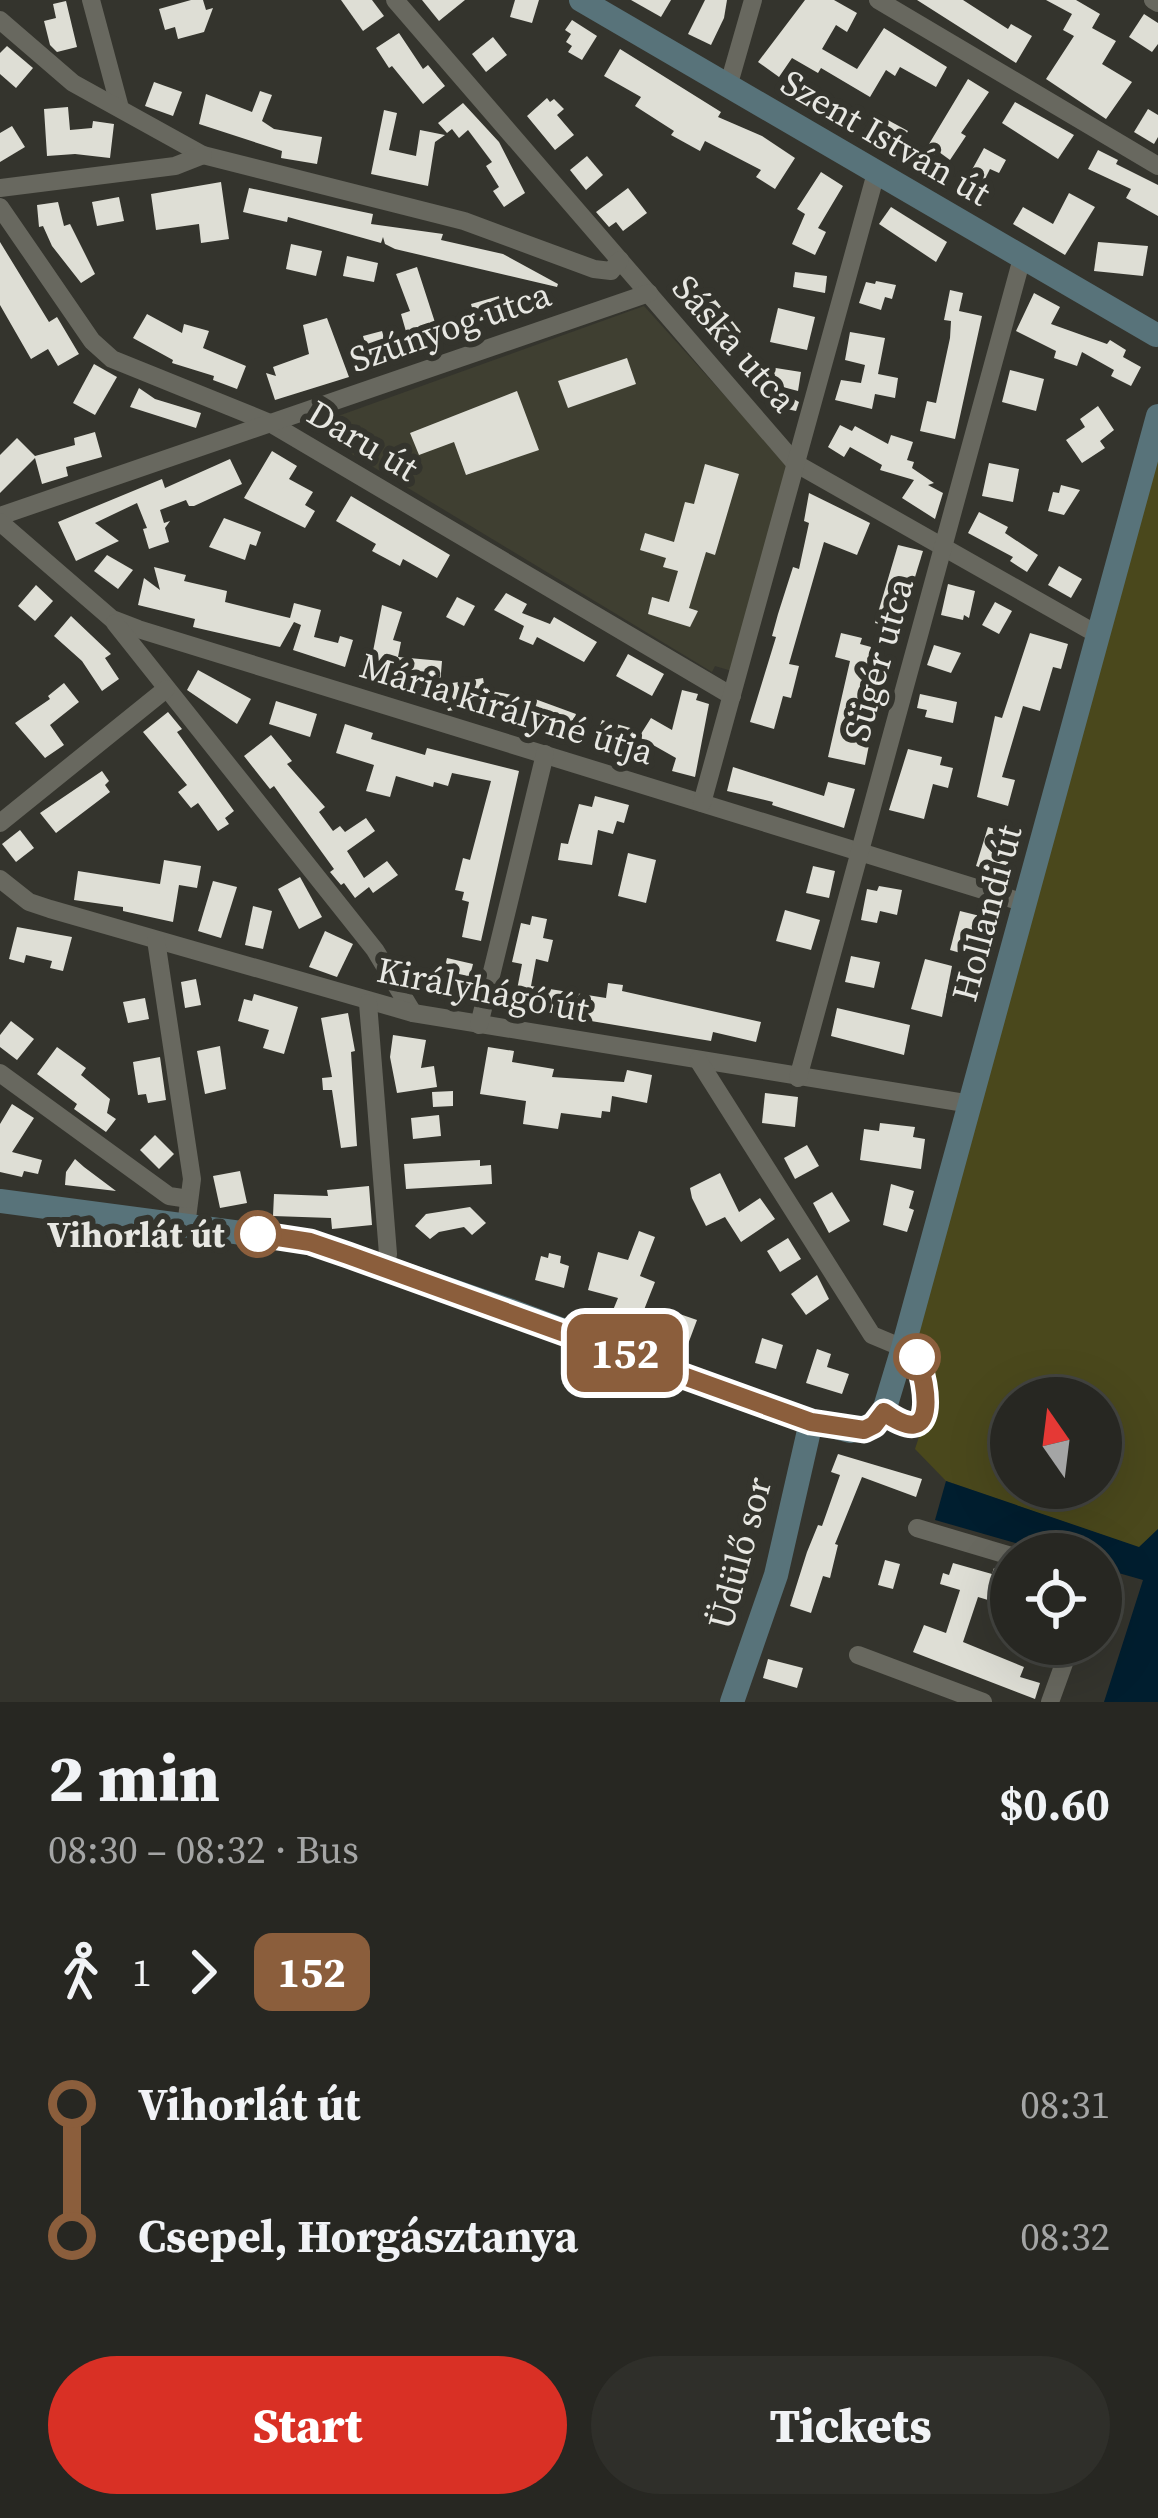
<!DOCTYPE html>
<html lang="en">
<head>
<meta charset="utf-8">
<style>
	:root { --surface:#272722; --page:#2f2f2a; --text:#f1f3f6; --muted:#a4a5a5; --line:#434440; --accent:#d93025 }
	body { margin:0; font-family:"Source Serif 4",serif; background:var(--page); color:var(--text); height:100vh; display:flex; flex-direction:column; font-size:45px; white-space:nowrap }
	* { box-sizing:border-box; margin:0 }
	p { font-size:39px; color:var(--muted) }
	.icon { flex:none; width:66px; height:66px; fill:none; stroke:currentColor; stroke-width:2; stroke-linecap:round; stroke-linejoin:round }
	.map { position:relative; height:1702px; overflow:hidden }
	.panel { display:flex; flex-direction:column; background:var(--surface); flex:1 }
	.panel>* { flex:none }
	.badge { padding:0 24px; border-radius:18px; font-size:42px; line-height:78px }
	.needle { width:78px; rotate:346deg }
	.fabs { position:absolute; left:990px; top:1377px; display:grid; gap:24px }
	.fabs a { display:grid; place-items:center; width:132px; height:132px; border-radius:50%; background:var(--surface); box-shadow:0 12px 48px #0002,0 0 0 3px var(--line); font-size:60px }
	.map>.badge { position:absolute; translate:-50% -50%; box-shadow:0 0 0 6px #fff }
	.legs { display:flex; align-items:center; gap:18px; height:132px; padding:0 48px; font-size:39px }
	.legs p { margin-inline-start:auto }
	.summary { display:flex; align-items:center; justify-content:space-between; height:204px; padding:0 48px }
	h1 { font-size:66px; font-weight:800; line-height:90px }
	.cta { display:flex; gap:24px; margin-top:auto; padding:24px 48px }
	.cta a { flex:1; height:138px; border-radius:72px; background:var(--accent); color:#fff; font-size:48px; font-weight:800; line-height:138px; text-align:center }
	.cta a+a { background:var(--page); color:var(--text) }
	ul { padding:0 48px; list-style:none }
	li { display:flex; align-items:center; gap:42px; height:132px; font-size:45px }
	li i { display:grid; place-items:center; width:18px; height:100%; margin:0 15px; background:currentColor }
	li i::after { content:''; width:30px; height:30px; margin:-15px; border:9px solid; border-radius:50%; background:var(--surface) }
	li p { margin-inline-start:auto }
	li:first-child i { background:linear-gradient(#0000 50%,currentColor 0) }
	li:last-child i { background:linear-gradient(currentColor 50%,#0000 0) }
	.map>svg:first-child { display:block }
</style>
</head>
<body>
<div class="map">
<svg width="1158" height="1702" viewBox="0 0 1158 1702">
	<rect width="100%" height="100%" fill="#34342d"/>
	<!-- built -->
	<path fill="#3f3f31" d="M644 306 790 468 735 672 715 666 712 672 327 439V420Z"/>
	<!-- green -->
	<path fill="#4a481c" fill-rule="evenodd" d="M1158 406V1529L1139 1548 946 1481 915 1449C934 1394 926 1383 908 1330ZM1011 1398H1101V1488H1011Z"/>
	<!-- water -->
	<path fill="#001e2f" d="M946 1481 1139 1547 1158 1529V1702H1104L1143 1580 1101 1568V1554H1054L935 1520Z"/>
	<!-- building -->
	<g fill="#deded5">
		<path d="M191 0H203L206 10 213 8 204 32 178 39 175 27 165 30 159 9Z"/>
		<path d="M341 0H372L384 16 363 31Z"/>
		<path d="M422 0H465L439 21Z"/>
		<path d="M515 0H539L532 23 510 17Z"/>
		<path d="M631 0H671L661 17Z"/>
		<path d="M705 0H727L724 18 711 45 688 34Z"/>
		<path d="M805 0H834L857 13 847 32 836 25 822 49 857 69 884 28 947 67 936 87 900 67 895 76 886 70 870 97 821 68 818 73 792 58 779 77 758 62Z"/>
		<path d="M917 0H963L1008 29 1011 24 1032 36 1016 63Z"/>
		<path d="M1046 0H1076L1100 14 1092 28 1116 41 1102 64 1132 82 1106 119 1046 79 1074 36 1063 30 1072 14Z"/>
		<path d="M66 1 77 47 57 52 50 45 44 21 56 18 53 4Z"/>
		<path d="M1144 14 1158 23V44L1152 52 1129 37Z"/>
		<path d="M572 20 597 36 582 60 568 52 572 46 566 42 571 34 565 30Z"/>
		<path d="M399 33 423 69 428 65 445 86 423 104 392 66 389 68 376 48Z"/>
		<path d="M493 37 507 55 486 72 472 54Z"/>
		<path d="M7 46 33 68 16 88 0 74V53Z"/>
		<path d="M620 49 721 112 718 117 762 136 795 158 775 189 756 177 761 170 705 141 700 151 671 135 674 131 635 106 641 97 604 76Z"/>
		<path d="M968 79 989 92 961 133 966 136 950 160 939 152 936 156 926 149Z"/>
		<path d="M154 82 182 92 173 116 145 106Z"/>
		<path d="M260 91 272 95 262 121 274 129 322 137 317 164 281 158 282 151 199 124 206 94 252 112Z"/>
		<path d="M547 98 550 102 554 99 564 109 557 115 574 135 555 150 527 116Z"/>
		<path d="M1015 102 1074 135 1058 159 1002 123Z"/>
		<path d="M463 103 499 142 525 193 504 207 493 191 499 187 486 166 492 162 468 130 459 138 452 129 447 133 438 123Z"/>
		<path d="M68 107 70 130 92 128 93 121 114 124 110 158 75 154 47 156 44 109Z"/>
		<path d="M1148 109 1158 115V137L1154 144 1134 132Z"/>
		<path d="M384 110 397 113 389 150 416 156 420 130 445 135 435 142 428 186 371 174Z"/>
		<path d="M886 119 908 131 895 154 873 141Z"/>
		<path d="M12 126 25 147 0 162V133Z"/>
		<path d="M984 148 1006 160 999 173 990 169 982 185 968 177Z"/>
		<path d="M1098 150 1118 160 1116 164 1158 185V216L1126 198 1131 189 1088 169Z"/>
		<path d="M587 156 603 175 586 190 570 170Z"/>
		<path d="M821 172 843 186 818 228 826 232 815 255 792 244 805 214 797 209Z"/>
		<path d="M221 182 229 239 201 243 199 224 156 230 151 194Z"/>
		<path d="M249 188 373 214 371 224 443 234 441 240 503 254 558 284 557 287 395 249 385 244 383 237 381 243 288 217 287 222 243 212Z"/>
		<path d="M628 188 647 213 623 231 616 222 609 227 596 212Z"/>
		<path d="M1069 193 1095 207 1065 255 1013 224 1023 207 1053 224Z"/>
		<path d="M119 197 124 221 97 226 92 202Z"/>
		<path d="M58 202 64 226 70 224 95 274 81 283 52 246 43 226 39 227 37 205Z"/>
		<path d="M891 207 947 242 936 262 879 224Z"/>
		<path d="M0 242 49 322 57 317 79 354 58 366 48 349 31 359 0 305Z"/>
		<path d="M1098 242 1148 246 1143 276 1094 271Z"/>
		<path d="M291 244 322 251 316 276 286 269Z"/>
		<path d="M347 256 378 263 374 282 343 276Z"/>
		<path d="M417 267 442 344 418 351 412 334 407 335 401 314 410 311 396 274Z"/>
		<path d="M795 272 827 276 825 293 793 287Z"/>
		<path d="M876 281 896 285 892 299 885 297 881 310 859 303 866 282 875 284Z"/>
		<path d="M950 290 963 293 959 311 982 316 955 439 920 431 927 401 936 403 950 338 951 321 944 320Z"/>
		<path d="M1034 293 1060 307 1051 324 1107 344 1110 340 1126 350 1123 357 1141 367 1131 386 1111 376 1114 370 1082 352 1077 366 1054 358 1056 351 1016 331Z"/>
		<path d="M499 296 504 314 476 322 471 304Z"/>
		<path d="M714 298 741 332 724 345 694 314Z"/>
		<path d="M778 308 815 317 807 350 770 342Z"/>
		<path d="M147 314 182 333 184 324 209 331 203 348 246 366 237 389 213 380 214 376 172 363 173 360 133 338Z"/>
		<path d="M327 318 349 377 275 400 266 373 276 376 273 367 309 354 303 325Z"/>
		<path d="M382 331 390 359 371 365 363 336Z"/>
		<path d="M850 332 885 338 878 374 898 378 895 398 875 394 872 409 835 400 841 380 861 383 865 365 845 360Z"/>
		<path d="M627 358 636 384 568 408 558 381Z"/>
		<path d="M94 364 117 377 95 415 73 403Z"/>
		<path d="M763 366 801 372 798 391 760 381Z"/>
		<path d="M1010 370 1044 379 1036 411 1002 402Z"/>
		<path d="M139 388 155 399 201 413 196 428 130 407Z"/>
		<path d="M776 390 799 402 796 411 773 406Z"/>
		<path d="M517 391 539 450 466 475 454 442 419 455 410 433Z"/>
		<path d="M1098 406 1114 430 1100 441 1105 448 1082 463 1066 440 1085 427 1080 419Z"/>
		<path d="M840 425 852 431 855 426 888 444 891 435 913 442 907 460 914 462 912 468 934 483 928 485 943 493 935 519 902 498 914 480 880 470 882 465 850 447 844 457 828 447Z"/>
		<path d="M95 432 102 457 66 467 68 476 42 484 35 458 0 493V455L17 438 35 456 75 445 74 438Z"/>
		<path d="M272 451 297 466 289 479 313 492 305 505 315 511 305 528 244 498Z"/>
		<path d="M230 459 242 484 194 506H189L186 500 160 510 164 523 170 521 165 528 169 542 149 549 143 529 147 528 137 503 95 523 119 541 76 561 58 522 162 479 165 488Z"/>
		<path d="M989 463 1019 469 1013 502 982 496Z"/>
		<path d="M705 464 739 474 715 555 706 552 689 608 698 611 690 627 648 614 652 597 669 602 678 571 663 567 666 558 640 550 645 533 674 542 685 502 694 504Z"/>
		<path d="M1061 485 1080 490 1064 515 1048 511 1053 492 1059 493Z"/>
		<path d="M809 493 870 523 857 555 824 542 789 664 799 666 791 698 783 696 774 729 750 722 776 637 772 636 778 614 793 567 799 569 809 523 804 521Z"/>
		<path d="M351 496 450 555 437 578 403 559 400 566 372 551 376 544 336 521Z"/>
		<path d="M979 512 1008 527 1005 533 1038 555 1027 572 1010 561 1013 557 968 533Z"/>
		<path d="M224 518 261 532 256 546 250 544 245 560 209 547Z"/>
		<path d="M898 545 923 551 899 629 875 623Z"/>
		<path d="M107 555 133 570 118 589 94 571Z"/>
		<path d="M1059 566 1082 579 1071 598 1048 585Z"/>
		<path d="M154 567 186 575 184 581 227 591 225 602 290 618 294 603 321 610 314 637 338 643 340 636 353 640 345 667 293 650 301 625 294 622 280 647 193 627 195 619 138 605 144 578 160 590Z"/>
		<path d="M948 584 975 591 969 618 964 615 963 620 941 615Z"/>
		<path d="M36 585 53 601 35 621 18 606Z"/>
		<path d="M506 593 527 604 522 613 550 624 554 617 597 642 584 662 537 637 533 645 519 639 524 626 494 610Z"/>
		<path d="M457 597 475 606 464 626 446 617Z"/>
		<path d="M995 602 1012 611 999 634 982 625Z"/>
		<path d="M382 605 402 612 393 640 401 642 398 657 442 661 440 685 483 678 485 690 535 699 576 714 568 737 497 717 500 703 448 711 443 697 410 694V690L378 683 379 679 368 677Z"/>
		<path d="M71 616 111 654 105 658 119 679 102 691 82 661 54 636Z"/>
		<path d="M841 633 862 638 860 644 871 647 863 683 881 686 876 713 856 709 849 740 869 745 865 765 828 757 850 661 835 657Z"/>
		<path d="M1030 633 1068 644 1061 669 1053 667 1040 711 1023 706 1002 777 1015 780 1008 806 977 797 995 716 1002 718Z"/>
		<path d="M934 645 961 653 951 673 927 665Z"/>
		<path d="M628 654 664 674 652 696 616 676Z"/>
		<path d="M198 670 251 699 237 724 187 690Z"/>
		<path d="M64 683 79 702 50 725 64 745 45 758 15 723 50 699 48 696Z"/>
		<path d="M682 690 698 694 696 700 709 704 695 777 672 771 676 758 639 737 651 718 672 730Z"/>
		<path d="M920 694 957 702 953 723 925 717 927 710 917 708Z"/>
		<path d="M276 701 317 714 310 737 269 724Z"/>
		<path d="M168 712 182 729 177 732 234 811 225 818 229 824 218 831 198 803 191 808 178 792 187 785 143 732Z"/>
		<path d="M602 720 634 729 627 754 594 744Z"/>
		<path d="M345 724 373 733 371 739 425 755 427 748 519 771 481 941 462 937 469 902 462 900 464 892 455 890 463 858 470 860 491 781 452 773 448 786 434 782 433 787 396 776 390 797 366 791 374 765 336 753Z"/>
		<path d="M271 735 292 761 287 764 325 807 319 812 333 831 340 826 345 832 366 818 375 831 347 851 364 878 387 861 398 875 373 893 369 887 355 898 344 883 341 885 330 872 334 869 274 786 270 789 244 756Z"/>
		<path d="M908 749 942 757 940 765 953 768 948 788 933 784 924 819 889 810Z"/>
		<path d="M733 767 824 796 828 782 855 789 844 828 772 805 773 802 727 791Z"/>
		<path d="M102 771 109 781 105 785 110 792 56 833 40 813Z"/>
		<path d="M595 796 629 805 624 823 617 821 613 834 598 830 592 865 558 860 561 843 568 844 579 804 592 807Z"/>
		<path d="M988 827 1017 836 1004 875 976 866Z"/>
		<path d="M20 830 34 848 16 862 2 844Z"/>
		<path d="M628 853 656 860 646 903 618 896Z"/>
		<path d="M164 860 201 866 197 888 179 885 173 922 123 911V907L74 900 78 871 160 884Z"/>
		<path d="M813 866 835 871 829 898 806 893Z"/>
		<path d="M300 877 322 917 299 929 278 889Z"/>
		<path d="M213 881 237 887 221 938 198 931Z"/>
		<path d="M879 886 902 890 897 915 880 911 877 923 861 920 867 889 877 891Z"/>
		<path d="M253 906 272 911 263 949 245 945Z"/>
		<path d="M785 910 820 920 811 950 776 941Z"/>
		<path d="M960 911 988 918 978 958 950 950Z"/>
		<path d="M532 916 547 919 543 938 553 940 548 962 536 959 531 986 606 998 608 983 623 985 622 991 761 1022 756 1042 713 1032 711 1041 585 1020 586 1016 553 1009 552 1013 514 1005 522 964 512 962 521 923 530 925Z"/>
		<path d="M17 927 72 937 63 971 50 968 52 961 26 955 24 963 9 959Z"/>
		<path d="M325 931 353 944 337 977 309 967Z"/>
		<path d="M851 956 880 962 874 988 845 982Z"/>
		<path d="M447 958 473 964 465 995 440 988Z"/>
		<path d="M925 959 952 966 942 1017 911 1009Z"/>
		<path d="M196 979 201 1005 185 1008 181 982Z"/>
		<path d="M254 994 298 1007 284 1054 263 1048 269 1030 238 1021 244 999 252 1001Z"/>
		<path d="M145 998 149 1019 128 1023 123 1002Z"/>
		<path d="M837 1008 910 1025 904 1055 831 1036Z"/>
		<path d="M348 1013 355 1051 351 1052 357 1146 341 1148 332 1090H323L322 1078 332 1077 321 1018Z"/>
		<path d="M11 1021 34 1039 17 1060 0 1047V1035Z"/>
		<path d="M393 1035 426 1040 421 1068 434 1066 437 1087 397 1093 390 1057Z"/>
		<path d="M220 1046 226 1089 205 1094 197 1051Z"/>
		<path d="M57 1047 86 1068 81 1075 110 1099 107 1113 116 1119 106 1132 74 1109 77 1104 37 1074Z"/>
		<path d="M488 1047 514 1051 512 1062 554 1069 552 1077 624 1082 627 1070 652 1075 647 1103 612 1096 610 1112 602 1111 601 1118 561 1113 558 1129 523 1124 526 1101 480 1094Z"/>
		<path d="M160 1057 166 1100 148 1103 146 1094 138 1095 133 1062Z"/>
		<path d="M453 1091V1106L433 1107 432 1092Z"/>
		<path d="M765 1093 798 1097 795 1127 762 1123Z"/>
		<path d="M12 1104 34 1118 12 1152 42 1160 38 1174 24 1171 22 1177 0 1172V1124Z"/>
		<path d="M439 1115 441 1136 413 1139 411 1118Z"/>
		<path d="M880 1123 915 1127 913 1137 925 1139 921 1169 860 1160 864 1129 879 1131Z"/>
		<path d="M155 1135 174 1154 159 1169 140 1150Z"/>
		<path d="M807 1145 819 1166 795 1179 784 1158Z"/>
		<path d="M75 1159 84 1167 116 1191 65 1185 66 1172Z"/>
		<path d="M480 1160V1166L491 1165 492 1184 406 1189 404 1164Z"/>
		<path d="M240 1171 247 1203 220 1208 213 1176Z"/>
		<path d="M720 1173 739 1212 760 1198 775 1219 741 1242 725 1217 706 1226 692 1198 690 1188Z"/>
		<path d="M891 1184 914 1191 909 1208 914 1210 907 1232 883 1225Z"/>
		<path d="M369 1186 372 1225 332 1229 331 1218 273 1216 274 1194 328 1196 327 1190Z"/>
		<path d="M832 1192 850 1221 829 1233 813 1203Z"/>
		<path d="M470 1207 486 1223 472 1235 464 1227 439 1232 430 1239 415 1226 426 1214Z"/>
		<path d="M639 1231 655 1237 640 1276 655 1282 638 1325 611 1315 618 1298 588 1290 598 1252 628 1260Z"/>
		<path d="M788 1238 801 1259 780 1272 767 1251Z"/>
		<path d="M549 1253 561 1256 560 1263 569 1266 564 1288 535 1280 541 1256 548 1258Z"/>
		<path d="M817 1275 829 1299 806 1315 791 1294Z"/>
		<path d="M668 1310 697 1320 688 1344 659 1333Z"/>
		<path d="M762 1338 783 1345 776 1369 755 1363Z"/>
		<path d="M817 1349 831 1354 827 1367 849 1374 842 1394 806 1383Z"/>
		<path d="M838 1454 922 1479 916 1497 862 1477 835 1544 838 1545 830 1578 823 1576 811 1613 790 1606 807 1552 818 1525 822 1526 840 1475 831 1472Z"/>
		<path d="M885 1560 900 1564 893 1589 878 1585Z"/>
		<path d="M953 1563 992 1574 994 1568 1011 1573 1008 1606 978 1597 963 1642 1024 1667 1020 1677 1040 1683 1035 1699 913 1652 924 1625 946 1633 960 1590 940 1584 943 1573 949 1575Z"/>
		<path d="M768 1659 803 1668 797 1688 763 1678Z"/>
	</g>
	<g fill="none" stroke-linecap="round" stroke-linejoin="round">
		<!-- street -->
		<g stroke="#68685f" stroke-width="18">
			<path d="M91 0 120 108"/>
			<path d="M395 0 795 463 1100 636"/>
			<path d="M878 0 1158 166"/>
			<path d="M1153 0 1158 3"/>
			<path d="M0 20 73 83 203 155 464 221 594 269 611 271 620 260"/>
			<path d="M728 87 753 0"/>
			<path d="M0 188 175 166 203 155"/>
			<path d="M0 207 92 341 112 359 270 423 732 696"/>
			<path d="M0 516 649 293"/>
			<path d="M0 522 112 619 138 629 1025 903"/>
			<path d="M115 623 375 950 413 1013"/>
			<path d="M702 803 876 173"/>
			<path d="M0 823 166 689"/>
			<path d="M0 879 29 902 50 909 413 1013 971 1104"/>
			<path d="M156 940 192 1179 186 1226"/>
			<path d="M368 1003 388 1254 385 1267"/>
			<path d="M479 1025 545 754"/>
			<path d="M698 1060 872 1335 903 1348"/>
			<path d="M0 1073 169 1196 189 1199"/>
			<path d="M798 1078 1022 258"/>
			<path d="M917 1528 1011 1556"/>
			<path d="M858 1655 983 1702"/>
			<path d="M1050 1702 1071 1644"/>
		</g>
		<!-- secondary -->
		<g stroke="#58737a" stroke-width="24">
			<path d="M581 0 1156 335"/>
			<path d="M0 1201 310 1242 509 1310 783 1413 850 1431 874 1425 884 1411 903 1348 1158 416"/>
			<path d="M732 1702 776 1575 811 1422"/>
		</g>
	</g>
	<g fill="none" stroke-linecap="round" stroke-linejoin="round">
		<defs>
			<path id="line-1" d="M258 1234 310 1242 348 1255 811 1422 864 1430 874 1425 884 1412C939 1452 927 1387 917 1357"/>
		</defs>
		<!-- line-1 casing -->
		<use href="#line-1" stroke="#fff" stroke-width="27"/>
		<!-- line-1 -->
		<use href="#line-1" stroke="#8b5e3c" stroke-width="18"/>
	</g>
	<!-- markers -->
	<g fill="#fff" stroke="#8b5e3c" stroke-width="6">
		<circle cx="258" cy="1234" r="21"/>
		<circle cx="917" cy="1357" r="21"/>
	</g>
	<g text-anchor="middle" stroke-width="12" stroke-linejoin="round" paint-order="stroke">
		<!-- street labels -->
		<g font-size="36" fill="#e7e7e2" stroke="#34342d">
			<text transform="translate(886 137) rotate(30)" y="13">Szent István út</text>
			<text transform="translate(450 326) rotate(-19)" y="13">Szúnyog utca</text>
			<text transform="translate(735 343) rotate(49)" y="13">Sáska utca</text>
			<text transform="translate(363 440) rotate(31)" y="13">Daru út</text>
			<text transform="translate(878 659) rotate(-74)" y="13">Sügér utca</text>
			<text transform="translate(507 708) rotate(17)" y="13">Mária királyné útja</text>
			<text transform="translate(986 913) rotate(-75)" y="13">Hollandi út</text>
			<text transform="translate(483 989) rotate(11)" y="13">Királyhágó út</text>
			<text transform="translate(739 1553) rotate(-75)" y="13">Üdülő sor</text>
		</g>
		<!-- stop labels -->
		<g font-size="36" font-weight="bold" fill="#e7e7e2" stroke="#34342d" text-anchor="end">
			<text x="225" y="1247">Vihorlát út</text>
		</g>
	</g>
</svg>
<div class="fabs">
<a><svg class="needle" viewBox="-14 -14 28 28"><path d="M0-13l5 13h-10z" fill="#e53935"/><path d="M0 13l5-13h-10z" fill="#a4a5a5"/></svg></a>
<a><svg class="icon" aria-label="locate" viewBox="0 0 24 24"><circle cx="12" cy="12" r="6"/><path d="M12 2v4M12 18v4M2 12h4M18 12h4"/></svg></a>
</div>
<b class="badge" style="left:625px;top:1353px;background:#8b5e3c;color:#fff">152</b>
</div>
<section class="panel">
<div class="summary"><div><h1>2 min</h1><p>08:30 – 08:32 · Bus</p></div><b>$0.60</b></div>
<div class="legs"><svg class="icon" aria-label="walk" viewBox="0 0 24 24"><circle cx="13" cy="4" r="2"/><path d="M13 8l-2 6 4 7M11 14l-3 7M7 12l3-4h3l4 4"/></svg>1<svg class="icon" aria-label="forward" viewBox="0 0 24 24"><path d="M9 5l7 7-7 7"/></svg><b class="badge" style="background:#8b5e3c;color:#fff">152</b></div>
<ul>
<li><i style="color:#8b5e3c"></i><b>Vihorlát út</b><p>08:31</p></li>
<li><i style="color:#8b5e3c"></i><b>Csepel, Horgásztanya</b><p>08:32</p></li>
</ul>
<div class="cta"><a>Start</a><a>Tickets</a></div>
</section>
</body>
</html>
